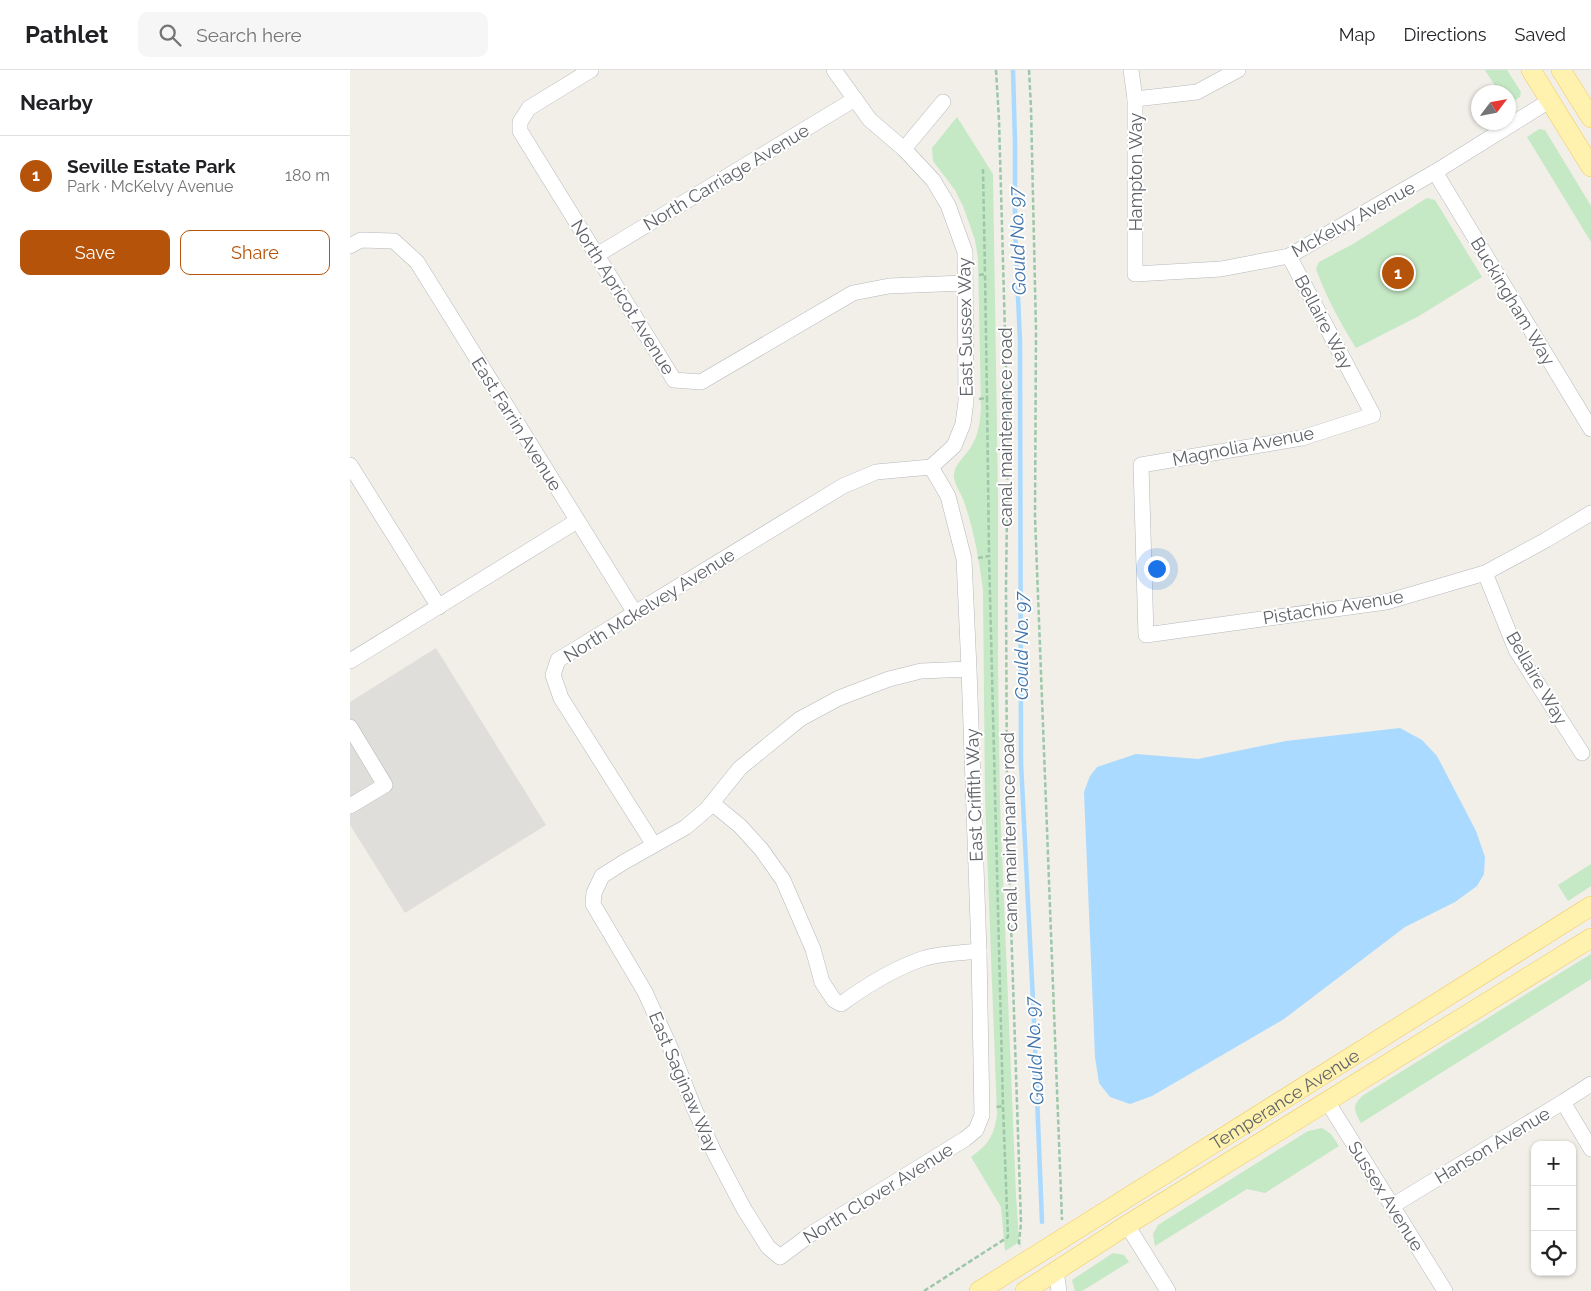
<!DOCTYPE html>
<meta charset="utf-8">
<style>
body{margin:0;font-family:Raleway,sans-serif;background:#f6f6f6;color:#202124}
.controls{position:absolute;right:15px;bottom:15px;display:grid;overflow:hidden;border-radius:10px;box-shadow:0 1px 4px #0004}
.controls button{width:45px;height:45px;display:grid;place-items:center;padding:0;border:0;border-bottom:1px solid #e0e0e0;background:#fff;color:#202124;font:25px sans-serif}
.compass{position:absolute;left:1121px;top:15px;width:45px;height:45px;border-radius:50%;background:#fff;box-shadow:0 1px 4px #0004;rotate:58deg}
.you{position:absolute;left:806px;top:498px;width:18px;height:18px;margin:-12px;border:4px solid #fff;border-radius:50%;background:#1a73e8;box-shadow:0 0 0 8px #1a73e833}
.badge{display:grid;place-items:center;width:32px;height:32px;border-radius:50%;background:#b45309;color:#fff;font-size:16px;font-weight:700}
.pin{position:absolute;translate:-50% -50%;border:2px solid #fff;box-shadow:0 1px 5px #0006}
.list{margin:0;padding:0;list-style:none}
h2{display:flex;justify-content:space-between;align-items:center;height:65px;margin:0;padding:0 20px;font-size:21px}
h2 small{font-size:16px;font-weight:400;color:#757577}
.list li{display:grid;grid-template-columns:32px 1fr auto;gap:15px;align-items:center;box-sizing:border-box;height:80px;padding:0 20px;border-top:1px solid #e0e0e0}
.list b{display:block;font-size:19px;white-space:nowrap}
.list p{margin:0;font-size:16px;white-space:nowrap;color:#757577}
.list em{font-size:16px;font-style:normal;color:#757577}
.actions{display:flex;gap:10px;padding:15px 20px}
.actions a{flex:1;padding:11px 0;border:1px solid #b45309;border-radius:10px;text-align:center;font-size:18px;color:#b45309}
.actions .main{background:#b45309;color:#fff}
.icon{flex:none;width:28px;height:28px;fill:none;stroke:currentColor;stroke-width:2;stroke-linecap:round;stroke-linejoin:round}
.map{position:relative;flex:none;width:1241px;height:1221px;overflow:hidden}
header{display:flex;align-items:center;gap:30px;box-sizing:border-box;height:70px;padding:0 25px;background:#fff;border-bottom:1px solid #e0e0e0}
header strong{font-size:24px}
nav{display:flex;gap:28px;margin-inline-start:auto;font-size:18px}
.search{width:350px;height:45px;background:#f6f6f6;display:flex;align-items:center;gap:12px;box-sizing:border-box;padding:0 18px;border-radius:10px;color:#757577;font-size:19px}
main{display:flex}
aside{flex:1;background:#fff}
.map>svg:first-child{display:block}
</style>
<header>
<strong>Pathlet</strong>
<div class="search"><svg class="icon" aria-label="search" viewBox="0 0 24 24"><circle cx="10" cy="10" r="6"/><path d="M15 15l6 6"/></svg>Search here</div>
<nav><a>Map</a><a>Directions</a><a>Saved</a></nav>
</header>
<main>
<aside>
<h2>Nearby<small></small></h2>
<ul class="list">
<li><span class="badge">1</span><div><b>Seville Estate Park</b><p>Park · McKelvy Avenue</p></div><em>180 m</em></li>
</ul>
<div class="actions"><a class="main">Save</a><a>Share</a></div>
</aside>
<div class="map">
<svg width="1241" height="1221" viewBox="0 0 1241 1221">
<rect width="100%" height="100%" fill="#f1efe8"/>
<polygon fill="#e0deda" points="86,578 196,755 55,843 0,755 0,632"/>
<g fill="#c5e8c5">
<polygon points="1135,0 1157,0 1171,22 1170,27 1159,34 1158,22 1149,22"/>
<path d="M607,47L643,104L648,426V602L650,733L666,1125L669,1172L655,1181L651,1137L621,1087C638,1075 644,1066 647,1045L635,727L633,520C629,489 624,459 613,429C610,422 603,412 604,404C605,393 617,385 622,375C629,364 630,351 631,338L628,188L625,170L613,136L605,120L583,91L582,78Z"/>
<polygon points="1189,59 1195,60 1241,136 1241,172 1177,67"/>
<path d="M1077,128L1085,130L1132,207L1069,246L1006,278C990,252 976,227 966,199L969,192L1003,174Z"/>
<polygon points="1241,794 1241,816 1218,831 1208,815"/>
<path d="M1241,884V909L1011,1053C1004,1040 1002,1037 1012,1026Z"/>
<polygon points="972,1058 981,1064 989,1076 915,1123 897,1119 805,1176 803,1164 808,1155 958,1061"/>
<polygon points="763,1183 774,1185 779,1192 732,1221 725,1221 722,1210"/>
</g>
<polygon fill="#aadaff" points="1050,658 1072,670 1087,686 1126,761 1135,787 1134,804 1127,816 1105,832 1055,857 934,949 802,1026 780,1034 760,1027 749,1013 745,987 734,722 740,706 747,697 786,684 848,689 936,671"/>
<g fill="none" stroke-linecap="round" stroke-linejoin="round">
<polyline stroke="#aadaff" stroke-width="4.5" points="663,0 665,72 665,159 670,271 671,693 684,951 692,1152"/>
<defs>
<g id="minor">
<polyline points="241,0 179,38 170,52 170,61 324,310 351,312 503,223 539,216 615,213"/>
<polyline points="484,0 520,50 554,79 583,110 598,135 615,182 616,331 613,354 604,376 581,397"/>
<polyline points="781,0 785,29 785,204 871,199 939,186 1085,102 1199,31"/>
<polyline points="785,29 847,22 888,0"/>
<polyline points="554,79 593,32"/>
<polyline points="1085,102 1241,359"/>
<polyline points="0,176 11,170 44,171 67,192 285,543"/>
<polyline points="247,185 505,29"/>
<polyline points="939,186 1023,345 952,368 791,395 796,565 1036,532 1135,503 1196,470 1241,443"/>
<polyline points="0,395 89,537"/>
<polyline points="581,397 598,426 614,489 619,599 629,881 632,1045 626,1060 615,1069 461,1164 430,1187 418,1177 394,1139 365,1084 344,1038 320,977 295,922 243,834 244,823 252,806 274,792 336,757 357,739 390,698 450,649 489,628 539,609 571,601 619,599"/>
<polyline points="1135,503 1166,580 1232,683"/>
<polyline points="0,591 227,451"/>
<polyline points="0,657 35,715 0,736"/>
<path d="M362,733L390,756L411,779L433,810L463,879L472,912L484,930L491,934C517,915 544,898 575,888C592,883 612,883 629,881"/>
<polyline points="304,775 211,628 203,605 208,590 493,416 526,402 581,397"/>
<polyline points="977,1031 1095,1221"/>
<polyline points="1213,1032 1241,1079"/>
<polyline points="1042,1136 1213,1032 1241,1014"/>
<polyline points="777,1155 818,1221"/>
<polyline points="706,1201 709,1221"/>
</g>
<g id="major">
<polyline points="1181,0 1241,97"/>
<polyline points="1211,0 1241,48"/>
<path id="s1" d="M629,1221L1241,836"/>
<polyline points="675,1221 777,1155 1241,868"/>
</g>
</defs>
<use href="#minor" stroke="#b5b8bc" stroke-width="16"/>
<use href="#major" stroke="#f2c960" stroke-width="20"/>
<g stroke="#9cc7a9" stroke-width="2.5" stroke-dasharray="5 2.5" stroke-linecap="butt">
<polyline points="646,0 649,50 658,369 656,517 657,733 671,1153 669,1172 670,1177"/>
<polyline points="679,0 681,38 686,260 685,447 712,1150"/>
<polyline points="633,99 635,204"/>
<polyline points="629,205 635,204 637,328"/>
<polyline points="629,329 637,328 639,486"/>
<polyline points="628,488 639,486 653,1036"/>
<polyline points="574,1221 658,1167 653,1036 646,1037"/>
</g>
<use href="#minor" stroke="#fff" stroke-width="15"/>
<use href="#major" stroke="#fff2af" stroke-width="19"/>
</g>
<g text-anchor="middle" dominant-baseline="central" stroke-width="4" stroke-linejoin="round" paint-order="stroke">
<g font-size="18" fill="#5f6368" stroke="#fff">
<text transform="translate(785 102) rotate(-90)">Hampton Way</text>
<text transform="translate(376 107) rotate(-31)">North Carriage Avenue</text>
<text transform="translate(1003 149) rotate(-29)">McKelvy Avenue</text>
<text transform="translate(273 227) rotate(58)">North Apricot Avenue</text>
<text transform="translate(1163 231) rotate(59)">Buckingham Way</text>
<text transform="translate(974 252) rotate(62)">Bellaire Way</text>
<text transform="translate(615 257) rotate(-91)">East Sussex Way</text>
<text transform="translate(167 354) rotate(58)">East Farrin Avenue</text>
<text transform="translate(655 357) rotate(-90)">canal maintenance road</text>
<text transform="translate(893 376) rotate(-11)">Magnolia Avenue</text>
<text transform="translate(299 535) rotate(-32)">North Mckelvey Avenue</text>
<text transform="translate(983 537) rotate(-9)">Pistachio Avenue</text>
<text transform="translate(1187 608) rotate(60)">Bellaire Way</text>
<text transform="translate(624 725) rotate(-92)">East Criffith Way</text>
<text transform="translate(659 762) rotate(-91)">canal maintenance road</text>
<text transform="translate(334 1012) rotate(67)">East Saginaw Way</text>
<text stroke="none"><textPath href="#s1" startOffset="361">Temperance Avenue</textPath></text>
<text transform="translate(1142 1075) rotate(-31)">Hanson Avenue</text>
<text transform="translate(528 1123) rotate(-32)">North Clover Avenue</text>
<text transform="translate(1036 1126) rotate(58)">Sussex Avenue</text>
</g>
<g font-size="19" font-style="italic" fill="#4174aa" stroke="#fff">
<text transform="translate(667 171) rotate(-92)">Gould No. 97</text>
<text transform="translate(671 576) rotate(-90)">Gould No. 97</text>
<text transform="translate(684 981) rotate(-93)">Gould No. 97</text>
</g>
</g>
</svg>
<div class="controls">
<button>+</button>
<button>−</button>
<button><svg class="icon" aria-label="locate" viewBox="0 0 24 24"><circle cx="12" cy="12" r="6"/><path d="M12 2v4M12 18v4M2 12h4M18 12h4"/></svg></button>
</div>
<svg class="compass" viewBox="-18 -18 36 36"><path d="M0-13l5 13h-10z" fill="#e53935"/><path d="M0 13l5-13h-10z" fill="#757577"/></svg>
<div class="you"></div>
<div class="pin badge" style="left:1048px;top:203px">1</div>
</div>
</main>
